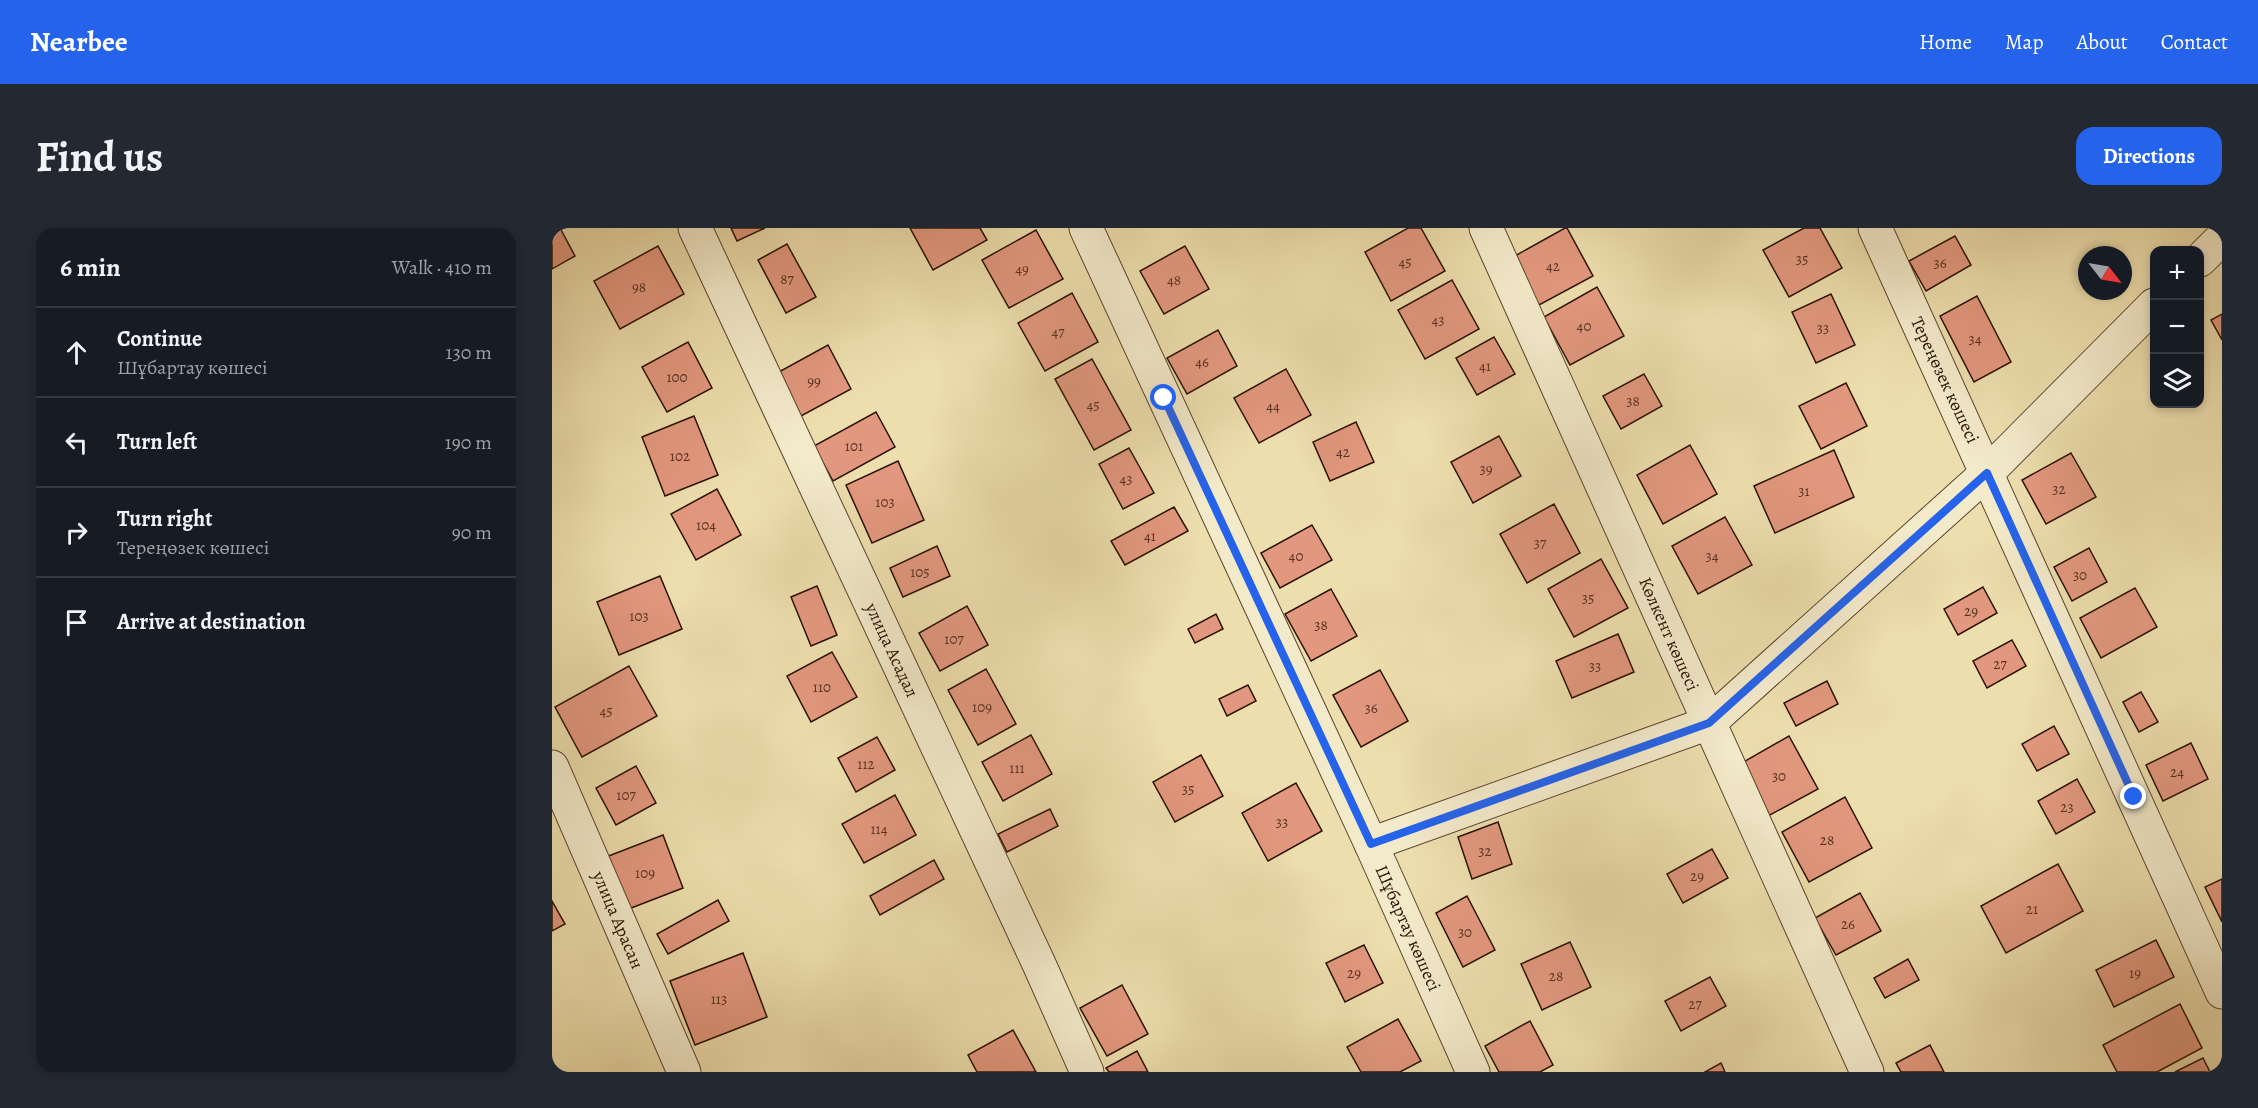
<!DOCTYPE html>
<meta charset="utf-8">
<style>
body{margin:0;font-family:Alegreya,serif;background:#242831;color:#f1f3f6}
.controls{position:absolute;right:18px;top:18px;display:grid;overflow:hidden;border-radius:12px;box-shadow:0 3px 9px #0003}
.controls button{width:54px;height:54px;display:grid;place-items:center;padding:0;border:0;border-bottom:2px solid #363941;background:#171b24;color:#f1f3f6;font:30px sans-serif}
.compass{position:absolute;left:1526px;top:18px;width:54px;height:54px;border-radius:50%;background:#171b24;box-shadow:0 3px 9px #0003;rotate:121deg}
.stop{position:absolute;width:18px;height:18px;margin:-14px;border:4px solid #2563eb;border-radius:50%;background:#fff}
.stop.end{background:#2563eb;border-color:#fff;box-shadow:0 2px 6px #0008}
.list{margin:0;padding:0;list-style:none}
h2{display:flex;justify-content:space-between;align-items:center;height:78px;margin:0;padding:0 24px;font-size:26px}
h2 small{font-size:20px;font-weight:400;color:#9ea1a6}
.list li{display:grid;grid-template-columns:39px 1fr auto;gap:18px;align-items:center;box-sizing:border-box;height:90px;padding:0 24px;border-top:2px solid #363941}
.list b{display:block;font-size:22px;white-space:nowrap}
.list p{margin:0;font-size:20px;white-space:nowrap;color:#9ea1a6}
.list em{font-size:20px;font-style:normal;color:#9ea1a6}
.icon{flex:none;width:33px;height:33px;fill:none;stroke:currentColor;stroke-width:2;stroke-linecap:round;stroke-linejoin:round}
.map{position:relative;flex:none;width:1670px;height:844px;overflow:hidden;border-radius:18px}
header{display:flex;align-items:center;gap:36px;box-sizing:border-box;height:84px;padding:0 30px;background:#2563eb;color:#fff}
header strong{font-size:28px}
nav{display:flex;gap:33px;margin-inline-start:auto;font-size:21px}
.intro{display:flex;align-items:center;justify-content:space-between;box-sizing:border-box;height:144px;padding:0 36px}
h1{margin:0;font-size:42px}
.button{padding:15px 27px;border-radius:18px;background:#2563eb;color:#fff;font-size:21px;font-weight:700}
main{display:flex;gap:36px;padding:0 36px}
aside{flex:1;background:#171b24;border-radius:18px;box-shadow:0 3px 9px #0003}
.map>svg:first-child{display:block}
</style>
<header>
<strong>Nearbee</strong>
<nav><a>Home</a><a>Map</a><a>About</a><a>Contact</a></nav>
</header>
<div class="intro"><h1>Find us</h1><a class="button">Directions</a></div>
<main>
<aside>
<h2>6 min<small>Walk · 410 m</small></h2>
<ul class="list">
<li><svg class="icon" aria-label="ahead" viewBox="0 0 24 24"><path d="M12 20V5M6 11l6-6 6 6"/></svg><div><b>Continue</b><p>Шұбартау көшесі</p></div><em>130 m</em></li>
<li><svg class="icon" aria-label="left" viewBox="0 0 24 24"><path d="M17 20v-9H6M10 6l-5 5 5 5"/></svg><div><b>Turn left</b></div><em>190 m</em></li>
<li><svg class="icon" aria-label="right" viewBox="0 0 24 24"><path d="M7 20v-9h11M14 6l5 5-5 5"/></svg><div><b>Turn right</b><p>Тереңөзек көшесі</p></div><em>90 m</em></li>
<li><svg class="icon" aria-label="arrive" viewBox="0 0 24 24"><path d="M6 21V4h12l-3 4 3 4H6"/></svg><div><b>Arrive at destination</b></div></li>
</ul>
</aside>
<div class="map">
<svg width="1670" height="844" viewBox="0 0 1670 844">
<rect width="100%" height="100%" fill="#eddead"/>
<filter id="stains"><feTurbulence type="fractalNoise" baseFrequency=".00333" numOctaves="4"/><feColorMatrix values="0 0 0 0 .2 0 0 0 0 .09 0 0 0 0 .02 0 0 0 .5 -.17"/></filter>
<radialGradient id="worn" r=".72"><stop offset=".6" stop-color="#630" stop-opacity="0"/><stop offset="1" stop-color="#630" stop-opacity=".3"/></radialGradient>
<g fill="#e2987e" stroke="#2a1103" stroke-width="1.5">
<polygon points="0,0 8,0 23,28 0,41"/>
<polygon points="179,0 213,0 185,13"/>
<polygon points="358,0 428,0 435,12 381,42"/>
<polygon points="856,0 869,0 893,43 839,73 813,24"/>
<polygon points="1013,0 1015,0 1041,48 987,77 961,29"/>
<polygon points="1252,0 1268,0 1290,40 1237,69 1211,22"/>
<polygon points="484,2 511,51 457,80 430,32"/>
<polygon points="1403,8 1419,37 1374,63 1357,33"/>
<polygon points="235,16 264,69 234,85 206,32"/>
<polygon points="106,18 132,66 68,101 42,53"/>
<polygon points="633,18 657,61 612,86 588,43"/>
<polygon points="900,52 927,101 873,131 846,82"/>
<polygon points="1045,59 1072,108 1018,137 992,89"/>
<polygon points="520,65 546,114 493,143 466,95"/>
<polygon points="1279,66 1303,117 1264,135 1240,84"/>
<polygon points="1425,68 1459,134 1422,154 1388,88"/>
<polygon points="1670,86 1670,112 1659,92"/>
<polygon points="666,102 685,138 635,166 615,130"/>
<polygon points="942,109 963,146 925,167 904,130"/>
<polygon points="136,114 160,160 115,184 90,139"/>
<polygon points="276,117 299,161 249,188 225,145"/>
<polygon points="540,131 579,202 542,222 503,151"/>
<polygon points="734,141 759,187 707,215 682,170"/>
<polygon points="1092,146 1110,178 1069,201 1051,168"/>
<polygon points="1294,155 1315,198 1269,221 1247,178"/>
<polygon points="324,184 343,219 281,253 262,218"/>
<polygon points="142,188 166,247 113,268 90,209"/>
<polygon points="804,194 822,234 778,253 761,214"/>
<polygon points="947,208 969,248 921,275 899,234"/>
<polygon points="1138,217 1165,266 1111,296 1085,247"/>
<polygon points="577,220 602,265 571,281 547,236"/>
<polygon points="1282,222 1302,269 1223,305 1202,258"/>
<polygon points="1519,225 1544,269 1494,296 1470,252"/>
<polygon points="346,233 372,292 320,315 294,257"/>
<polygon points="165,261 189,307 144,332 119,286"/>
<polygon points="1002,276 1028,325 975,355 948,306"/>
<polygon points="622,279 636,303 573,337 559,313"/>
<polygon points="1173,289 1200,337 1146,366 1120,318"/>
<polygon points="760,297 780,332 728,360 709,325"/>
<polygon points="385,318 398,348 351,369 338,340"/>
<polygon points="1537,320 1555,354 1520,373 1502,339"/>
<polygon points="1049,331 1076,380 1022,409 996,361"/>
<polygon points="108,348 130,401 67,427 45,374"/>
<polygon points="265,358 285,407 259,418 239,369"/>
<polygon points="1431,359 1445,385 1406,407 1392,381"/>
<polygon points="1583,360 1605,399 1549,430 1528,390"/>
<polygon points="779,361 805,408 759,433 733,386"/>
<polygon points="415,378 436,417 388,443 367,405"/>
<polygon points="664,386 671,401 643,415 636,401"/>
<polygon points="1066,406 1082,444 1020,470 1004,433"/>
<polygon points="1460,412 1474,438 1435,460 1421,433"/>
<polygon points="280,424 305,469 259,494 235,448"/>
<polygon points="77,438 105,488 30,529 3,479"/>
<polygon points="434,441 464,496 426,517 396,462"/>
<polygon points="828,442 856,493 809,519 781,467"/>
<polygon points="1275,453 1286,476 1244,498 1232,475"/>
<polygon points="696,457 704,473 675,488 667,471"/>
<polygon points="1589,464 1606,494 1587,504 1571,474"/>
<polygon points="1502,498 1517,526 1485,543 1470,516"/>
<polygon points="479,507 500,546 451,573 430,534"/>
<polygon points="1237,508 1266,561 1216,588 1188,536"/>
<polygon points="325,509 343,542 304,564 286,530"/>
<polygon points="1639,515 1656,551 1611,573 1594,537"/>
<polygon points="649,527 671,568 623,594 601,554"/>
<polygon points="84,538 104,575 64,597 44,560"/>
<polygon points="1525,551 1543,584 1504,606 1486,573"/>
<polygon points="744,555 770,603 716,633 690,585"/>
<polygon points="343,567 364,607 312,635 290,596"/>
<polygon points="1293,569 1320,620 1257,654 1230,604"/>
<polygon points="498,581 506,598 455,624 446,606"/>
<polygon points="946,594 960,636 920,651 906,609"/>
<polygon points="111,607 131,660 74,682 54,629"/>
<polygon points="1160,621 1176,650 1131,675 1115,646"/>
<polygon points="382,632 392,651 328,687 318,668"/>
<polygon points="1506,636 1531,683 1454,725 1429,678"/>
<polygon points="1670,651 1670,694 1653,659"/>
<polygon points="1308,665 1329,703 1284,727 1263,690"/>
<polygon points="915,668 943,722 911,739 884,685"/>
<polygon points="166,672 177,693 116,726 105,706"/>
<polygon points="0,673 13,696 0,703"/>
<polygon points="1604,712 1622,749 1562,779 1544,742"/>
<polygon points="1018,714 1039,759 990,782 969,736"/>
<polygon points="812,717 831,755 793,774 774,735"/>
<polygon points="191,725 215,789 143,817 118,753"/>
<polygon points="1356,731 1367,752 1333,770 1322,750"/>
<polygon points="1158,749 1174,778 1129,803 1113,773"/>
<polygon points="570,757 596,806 555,828 528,780"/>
<polygon points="1628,776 1650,820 1605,844 1565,844 1551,817"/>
<polygon points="846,791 869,833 848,844 809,844 795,819"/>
<polygon points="978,793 1001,837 988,844 947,844 933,818"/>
<polygon points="461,802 484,844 425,844 416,827"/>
<polygon points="1378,817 1392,844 1349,844 1344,835"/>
<polygon points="585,823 596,844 557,844 554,840"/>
<polygon points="1651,830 1658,844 1623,844"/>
<polygon points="1169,835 1173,844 1153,844"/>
</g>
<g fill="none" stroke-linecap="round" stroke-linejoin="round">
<defs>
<g id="minor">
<polyline points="143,0 487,736 535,844"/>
<polyline points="534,0 819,616 921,844"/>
<polyline points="934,0 1315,844"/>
<polyline points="1323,0 1670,764"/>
<polyline points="1648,32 1670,10"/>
<polyline points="0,539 132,844"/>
<polyline points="819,616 1157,495 1435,245 1602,77"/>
</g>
</defs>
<use href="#minor" stroke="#5b442e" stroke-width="35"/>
<use href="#minor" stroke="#f3eaca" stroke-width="33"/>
</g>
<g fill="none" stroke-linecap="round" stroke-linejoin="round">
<polyline stroke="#2563eb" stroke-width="8" points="612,170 819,616 1157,495 1435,245 1582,569"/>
</g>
<g text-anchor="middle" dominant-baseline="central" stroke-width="6" stroke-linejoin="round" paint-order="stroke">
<g font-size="15" fill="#583322">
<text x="1250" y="31">35</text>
<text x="853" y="34">45</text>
<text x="1388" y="35">36</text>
<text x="1001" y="38">42</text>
<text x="470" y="41">49</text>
<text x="235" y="51">87</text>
<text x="622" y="52">48</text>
<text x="87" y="59">98</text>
<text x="886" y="92">43</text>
<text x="1032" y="98">40</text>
<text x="1271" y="100">33</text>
<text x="506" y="104">47</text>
<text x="1423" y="111">34</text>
<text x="650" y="134">46</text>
<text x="933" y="138">41</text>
<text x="125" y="149">100</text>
<text x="262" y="153">99</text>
<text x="1081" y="173">38</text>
<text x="541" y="177">45</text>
<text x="721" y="178">44</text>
<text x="302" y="218">101</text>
<text x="791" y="224">42</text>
<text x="128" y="228">102</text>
<text x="934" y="241">39</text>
<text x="574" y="251">43</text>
<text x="1507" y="261">32</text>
<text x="1252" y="263">31</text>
<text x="333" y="274">103</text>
<text x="154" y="297">104</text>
<text x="598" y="308">41</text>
<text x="988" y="315">37</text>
<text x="744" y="328">40</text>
<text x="1160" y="328">34</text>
<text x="368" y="344">105</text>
<text x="1528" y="347">30</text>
<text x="1036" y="370">35</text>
<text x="1419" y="383">29</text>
<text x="87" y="388">103</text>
<text x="769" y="397">38</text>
<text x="402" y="411">107</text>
<text x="1448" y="436">27</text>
<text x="1043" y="438">33</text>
<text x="270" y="459">110</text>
<text x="430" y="479">109</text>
<text x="819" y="480">36</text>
<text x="54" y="483">45</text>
<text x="314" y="536">112</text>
<text x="465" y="540">111</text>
<text x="1625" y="544">24</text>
<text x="1227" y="548">30</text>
<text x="636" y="561">35</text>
<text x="74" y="567">107</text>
<text x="1515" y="579">23</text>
<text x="730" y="594">33</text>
<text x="327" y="601">114</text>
<text x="1275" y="612">28</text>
<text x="933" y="623">32</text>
<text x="93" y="645">109</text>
<text x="1145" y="648">29</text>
<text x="1480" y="681">21</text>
<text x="1296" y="696">26</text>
<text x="913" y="704">30</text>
<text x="802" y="745">29</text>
<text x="1583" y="745">19</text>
<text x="1004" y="748">28</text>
<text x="167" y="771">113</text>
<text x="1143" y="776">27</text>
</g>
<g font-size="18" fill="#2a1103" stroke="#f3eaca">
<text transform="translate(1393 152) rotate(65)">Тереңөзек көшесі</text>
<text transform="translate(1117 406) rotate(66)">Көлкент көшесі</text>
<text transform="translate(340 422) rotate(65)">улица Асадал</text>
<text transform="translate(66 692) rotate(67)">улица Арасан</text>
<text transform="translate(856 700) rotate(66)">Шұбартау көшесі</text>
</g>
</g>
<rect width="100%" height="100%" filter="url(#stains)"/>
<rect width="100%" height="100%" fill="url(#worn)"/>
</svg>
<div class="controls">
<button>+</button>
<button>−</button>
<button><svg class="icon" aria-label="layers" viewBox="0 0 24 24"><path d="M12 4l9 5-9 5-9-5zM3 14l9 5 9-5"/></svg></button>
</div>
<svg class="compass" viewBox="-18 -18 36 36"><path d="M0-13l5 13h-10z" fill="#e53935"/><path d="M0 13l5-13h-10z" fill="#9ea1a6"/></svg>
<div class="stop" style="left:612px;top:170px"></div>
<div class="stop end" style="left:1582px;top:569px"></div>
</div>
</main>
